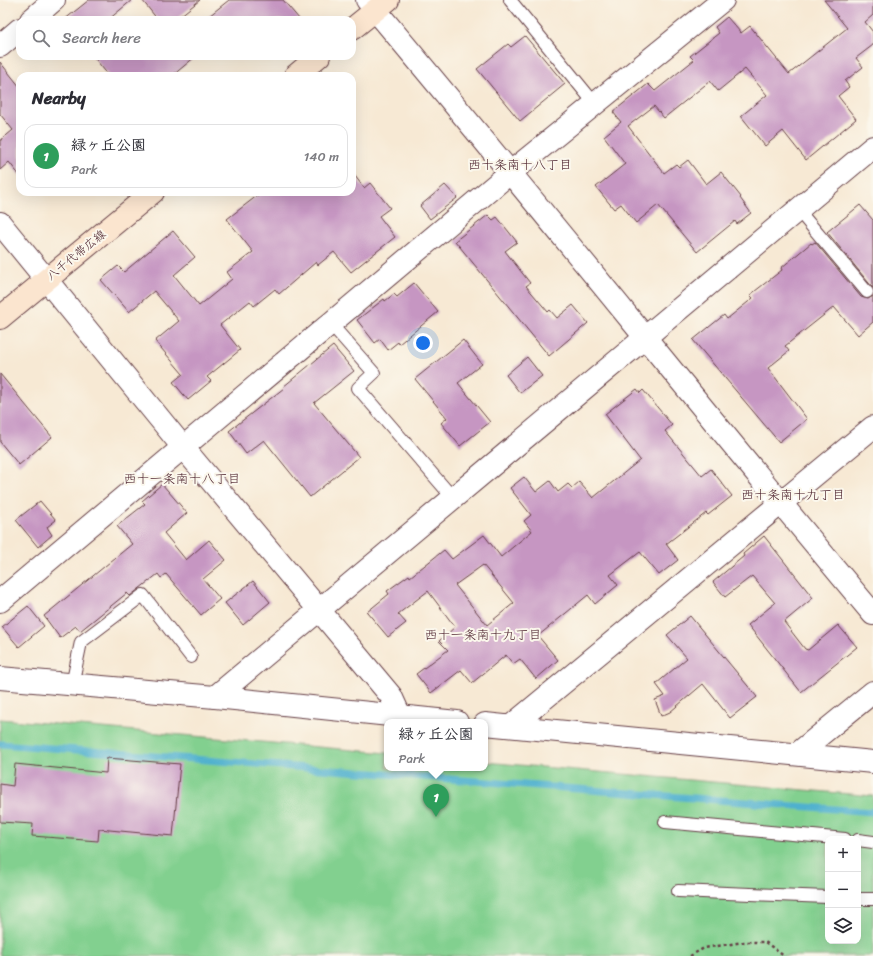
<!DOCTYPE html>
<meta charset="utf-8">
<style>
body{margin:0;font-family:Sriracha,"Klee One",sans-serif;background:#f2f2f3;color:#2b2b33}
.controls{position:absolute;right:12px;bottom:12px;display:grid;overflow:hidden;border-radius:8px;box-shadow:0 4px 16px #0002}
.controls button{width:36px;height:36px;display:grid;place-items:center;padding:0;border:0;border-bottom:1px solid #e1e1e2;background:#fff;color:#2b2b33;font:20px sans-serif}
.you{position:absolute;left:423px;top:343px;width:14px;height:14px;margin:-10px;border:3px solid #fff;border-radius:50%;background:#1a73e8;box-shadow:0 0 0 6px #1a73e833}
.badge{display:grid;place-items:center;width:26px;height:26px;border-radius:50%;background:#b45309;color:#fff;font-size:13px;font-weight:700}
.pin{position:absolute;translate:-50% -33px;filter:drop-shadow(0 1px 2px #0008)}
.pin::after{content:'';position:absolute;top:21px;width:14px;height:12px;background:inherit;clip-path:polygon(0 0,100% 0,50% 100%)}
.popup{position:absolute;left:384px;top:719px;width:104px;height:52px;box-sizing:border-box;display:grid;place-content:center;border-radius:8px;background:#fff;filter:drop-shadow(0 1px 3px #0005);font-size:13px;white-space:nowrap;color:#7c7c81}
.popup b{font-size:15px;color:#2b2b33}
.popup::after{content:'';position:absolute;left:50%;top:100%;margin-left:-8px;border:8px solid transparent;border-top-color:#fff}
.list{margin:0;padding:0;list-style:none}
h2{display:flex;justify-content:space-between;align-items:center;height:52px;margin:0;padding:0 16px;font-size:17px}
h2 small{font-size:13px;font-weight:400;color:#7c7c81}
.list li{display:grid;grid-template-columns:26px 1fr auto;gap:12px;align-items:center;box-sizing:border-box;height:64px;margin:0 8px 8px;padding:0 8px;border:1px solid #e1e1e2;border-radius:12px}
.list b{display:block;font-size:15px;white-space:nowrap}
.list p{margin:0;font-size:13px;white-space:nowrap;color:#7c7c81}
.list em{font-size:13px;font-style:normal;color:#7c7c81}
.icon{flex:none;width:22px;height:22px;fill:none;stroke:currentColor;stroke-width:2;stroke-linecap:round;stroke-linejoin:round}
.map{position:relative;flex:none;width:873px;height:956px;overflow:hidden}
.search{position:absolute;background:#fff;box-shadow:0 4px 16px #0002;left:16px;top:16px;width:340px;height:44px;display:flex;align-items:center;gap:10px;box-sizing:border-box;padding:0 14px;border-radius:12px;color:#7c7c81;font-size:15px}
.panel{position:absolute;background:#fff;box-shadow:0 4px 16px #0002;left:16px;top:72px;width:340px;height:124px;border-radius:12px}
.map>svg:first-child{display:block}
</style>
<div class="map">
<svg width="873" height="956" viewBox="0 0 873 956">
<rect width="100%" height="100%" fill="#fbf7ec"/>
<filter id="ink" filterUnits="userSpaceOnUse"><feTurbulence type="fractalNoise" baseFrequency=".025" numOctaves="2"/><feDisplacementMap in="SourceGraphic" scale="8" xChannelSelector="R" yChannelSelector="G"/><feConvolveMatrix kernelMatrix="1 2 1 2 8 2 1 2 1" color-interpolation-filters="sRGB"/></filter>
<filter id="wash" filterUnits="userSpaceOnUse"><feTurbulence type="fractalNoise" baseFrequency=".012" numOctaves="4" result="noise"/><feDisplacementMap in="SourceGraphic" scale="16" xChannelSelector="R" yChannelSelector="G"/><feGaussianBlur stdDeviation="0.9" result="paint"/><feColorMatrix in="noise" values="0 0 0 0 0 0 0 0 0 0 0 0 0 0 0 0 0 1.4 0 .05"/><feComposite in="paint" operator="in"/></filter>
<g filter="url(#wash)">
<rect width="100%" height="100%" fill="#f7e9d4"/>
<path fill="#82d08f" stroke="#66785d" fill-rule="evenodd" d="M0,719L387,753V768H485V762L873,796V956H0ZM828,839H858V941H828Z"/>
<g fill="none" stroke-linecap="round" stroke-linejoin="round">
<polyline stroke="#50b1ce" stroke-width="7" points="0,744 873,812"/>
</g>
<g id="blocks">
<g fill="#c696c2" fill-rule="evenodd">
<polygon points="89,0 132,0 108,20 64,20"/>
<polygon points="142,0 200,0 175,20 158,20"/>
<polygon points="229,0 283,0 300,20 204,20"/>
<polygon points="824,0 873,0 873,15 865,22 873,32 873,45 856,58 863,67 845,81 849,87 838,96 856,119 806,160 783,131 765,146 741,116 767,95 745,69 718,91 710,81 664,118 654,106 628,126 664,173 676,164 679,167 688,160 706,184 721,172 741,197 740,198 751,213 737,224 735,221 697,252 658,205 636,223 621,204 614,209 596,187 625,164 604,136 621,122 613,112 648,84 655,91 694,60 690,56 719,33 715,27 727,17 741,33 750,26 789,74 847,28"/>
<polygon points="525,36 565,84 520,121 477,69 508,44 511,47"/>
<polygon points="93,56 196,56 172,76 109,76"/>
<polygon points="0,62 20,87 20,176 9,162 0,170 0,141 13,130 0,114"/>
<polygon points="352,172 364,188 370,183 390,208 379,216 395,237 351,272 334,252 318,265 316,262 279,294 275,289 254,306 250,301 220,325 240,350 207,377 211,381 188,400 173,382 183,374 155,341 179,321 154,291 129,312 101,280 118,266 124,272 173,231 195,257 174,275 199,306 232,279 227,272 253,252 227,219 262,192 352,192"/>
<polygon points="445,185 457,198 430,219 420,206"/>
<polygon points="860,205 873,220 873,288 827,232"/>
<polygon points="488,215 493,220 497,217 517,242 505,251 530,283 526,286 548,312 550,310 557,318 573,305 588,323 549,356 455,241"/>
<polygon points="815,242 861,297 868,299 873,296 873,322 858,335 834,307 785,346 789,351 768,368 807,419 779,442 693,340 724,315 727,319 753,298 750,295 782,270 781,268 811,243 812,244"/>
<polygon points="414,283 438,312 399,344 398,342 388,350 380,339 375,343 357,320 384,299 385,301 394,294 397,297"/>
<polygon points="463,340 482,364 458,383 490,422 460,446 441,423 447,418 415,379"/>
<polygon points="333,346 354,371 314,403 359,457 310,497 264,440 246,454 229,431 284,388 283,387"/>
<polygon points="527,357 542,376 520,393 506,375"/>
<polygon points="0,374 52,437 19,465 0,442"/>
<path d="M637,389L640,393L643,390L672,425L665,431L702,476L711,469L732,496L708,515L706,513L666,544L678,560L659,575L640,552L610,575L618,585L595,604L588,595L538,636L558,660L536,679L520,659L513,664L506,655L472,683L461,670L431,693L416,674L448,650L439,641L455,627L428,591L398,614L406,623L388,637L367,612L389,594L387,591L409,575L410,577L444,550L452,559L484,535L501,557L532,531L524,521L531,515L510,488L524,477L536,492L550,481L558,492L568,484L572,488L579,482L593,498L640,460L605,414ZM483,565L514,603L487,625L455,585Z"/>
<polygon points="162,484 187,513 164,533 186,560 209,540 226,560 203,579 220,599 201,615 166,574 161,578 158,574 130,596 127,593 80,631 76,626 60,638 44,616 132,544 117,526 145,504 142,501"/>
<polygon points="40,501 56,520 47,527 52,535 38,547 16,520"/>
<polygon points="764,536 813,598 784,622 805,649 808,650 838,625 857,647 801,692 748,625 775,603 752,576 725,597 713,582 744,556 743,554"/>
<polygon points="253,581 270,602 243,625 225,603"/>
<polygon points="28,606 44,626 19,647 2,627"/>
<polygon points="690,616 757,697 730,718 703,684 670,712 661,716 655,700 665,696 656,684 687,658 667,635"/>
<polygon points="107,758 180,764 173,836 99,829 98,841 32,836 33,824 0,822 0,784 13,786 15,764 106,773"/>
</g>
</g>
</g>
<g filter="url(#ink)">
<use href="#blocks" fill-opacity="0" stroke="#643d44" stroke-width="1"/>
<g fill="none" stroke-linecap="round" stroke-linejoin="round">
<defs>
<g id="service">
<polyline points="510,0 595,104"/>
<polyline points="798,210 867,292"/>
<polyline points="330,323 374,373 358,388 453,498"/>
<polyline points="72,685 81,642 143,595 191,657"/>
<polyline points="665,822 845,839"/>
<polyline points="858,840 873,842"/>
<polyline points="678,891 828,897"/>
<polyline points="858,899 873,899"/>
</g>
<g id="minor">
<path d="M367,0C538,203 703,411 873,614"/>
<polyline points="31,20 54,0"/>
<polyline points="0,46 20,29"/>
<polyline points="0,223 182,446 391,696 401,718"/>
<polyline points="0,601 511,172 723,0"/>
<polyline points="0,678 215,697 457,722"/>
<polyline points="215,697 873,147"/>
<polyline points="485,724 873,762"/>
<polyline points="511,726 873,427"/>
<polyline points="797,754 873,692"/>
</g>
<g id="secondary">
<polyline points="352,29 388,0"/>
<polyline points="295,76 319,56"/>
<polyline points="0,318 153,192"/>
</g>
</defs>
<use href="#service" stroke="#643d44" stroke-width="14"/>
<use href="#minor" stroke="#643d44" stroke-width="24"/>
<use href="#secondary" stroke="#643d44" stroke-width="24"/>
<polyline stroke="#643d44" stroke-width="2.5" stroke-dasharray="3 3" stroke-linecap="butt" points="690,956 704,948 744,942 765,942 784,956"/>
<use href="#service" stroke="#fff" stroke-width="12"/>
<use href="#minor" stroke="#fff" stroke-width="22"/>
<use href="#secondary" stroke="#fbe5cf" stroke-width="22"/>
</g>
</g>
<g text-anchor="middle" dominant-baseline="central" stroke-width="4" stroke-linejoin="round" paint-order="stroke">
<g font-size="12" fill="#4a1f2b" stroke="#fbf7ec">
<text transform="translate(76 255) rotate(-39)">八千代帯広線</text>
</g>
<g font-size="13" fill="#4a1f2b" stroke="#fbf7ec">
<text x="520" y="164">西十条南十八丁目</text>
<text x="182" y="478">西十一条南十八丁目</text>
<text x="793" y="494">西十条南十九丁目</text>
<text x="483" y="634">西十一条南十九丁目</text>
</g>
</g>
</svg>
<div class="controls">
<button>+</button>
<button>−</button>
<button><svg class="icon" aria-label="layers" viewBox="0 0 24 24"><path d="M12 4l9 5-9 5-9-5zM3 14l9 5 9-5"/></svg></button>
</div>
<div class="you"></div>
<div class="pin badge" style="left:436px;top:817px;background:#2e9e5b">1</div>
<div class="popup"><b>緑ヶ丘公園</b>Park</div>
<div class="search"><svg class="icon" aria-label="search" viewBox="0 0 24 24"><circle cx="10" cy="10" r="6"/><path d="M15 15l6 6"/></svg>Search here</div>
<section class="panel">
<h2>Nearby<small></small></h2>
<ul class="list">
<li><span class="badge" style="background:#2e9e5b">1</span><div><b>緑ヶ丘公園</b><p>Park</p></div><em>140 m</em></li>
</ul>
</section>
</div>
